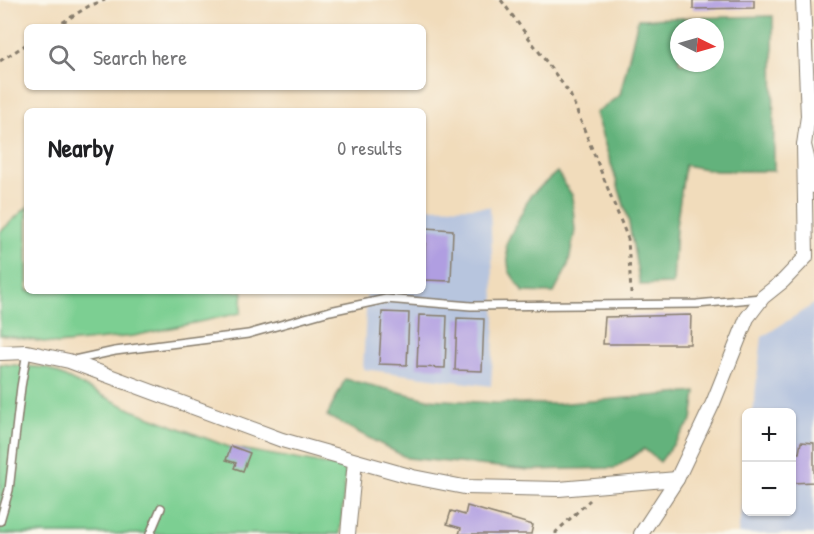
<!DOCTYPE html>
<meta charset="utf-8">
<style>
body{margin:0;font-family:"Patrick Hand",sans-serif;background:#f2f2f2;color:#202124}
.controls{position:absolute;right:18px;bottom:18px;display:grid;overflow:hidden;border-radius:9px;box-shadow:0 2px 4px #0004}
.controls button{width:54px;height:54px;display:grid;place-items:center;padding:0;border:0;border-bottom:2px solid #e0e0e0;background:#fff;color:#202124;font:30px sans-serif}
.compass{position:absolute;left:670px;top:18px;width:54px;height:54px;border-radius:50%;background:#fff;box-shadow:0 2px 4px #0004;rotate:95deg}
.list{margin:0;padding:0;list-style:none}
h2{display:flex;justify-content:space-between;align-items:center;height:78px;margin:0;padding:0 24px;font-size:26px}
h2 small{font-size:20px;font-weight:400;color:#757577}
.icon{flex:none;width:33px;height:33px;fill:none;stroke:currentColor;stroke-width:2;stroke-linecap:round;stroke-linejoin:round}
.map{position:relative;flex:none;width:814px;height:534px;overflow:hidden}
.search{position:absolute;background:#fff;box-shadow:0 2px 4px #0004;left:24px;top:24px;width:402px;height:66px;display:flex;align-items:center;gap:15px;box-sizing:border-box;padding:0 21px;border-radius:9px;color:#757577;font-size:22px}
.panel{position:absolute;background:#fff;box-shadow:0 2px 4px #0004;left:24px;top:108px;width:402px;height:186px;border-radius:9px}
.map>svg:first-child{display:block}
</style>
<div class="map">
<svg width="814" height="534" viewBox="0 0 814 534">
<rect width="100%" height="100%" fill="#fbf7ec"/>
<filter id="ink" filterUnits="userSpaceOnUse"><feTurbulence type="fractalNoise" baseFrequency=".0167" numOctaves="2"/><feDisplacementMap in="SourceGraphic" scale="12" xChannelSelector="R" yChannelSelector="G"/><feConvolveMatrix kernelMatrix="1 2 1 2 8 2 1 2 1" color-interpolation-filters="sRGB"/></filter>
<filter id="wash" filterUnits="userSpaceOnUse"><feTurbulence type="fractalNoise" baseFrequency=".008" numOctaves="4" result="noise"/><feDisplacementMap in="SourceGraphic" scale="24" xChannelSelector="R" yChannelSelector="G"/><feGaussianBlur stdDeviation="1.35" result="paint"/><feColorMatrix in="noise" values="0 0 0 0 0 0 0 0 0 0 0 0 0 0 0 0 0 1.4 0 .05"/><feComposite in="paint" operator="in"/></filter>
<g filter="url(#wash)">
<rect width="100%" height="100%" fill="#f1dcbb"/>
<g fill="#b7c5de">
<polygon points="490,207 495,322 491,386 363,369 367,291 423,291 423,208"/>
<polygon points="814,304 814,534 738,534 746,470 746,512 792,512 792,412 753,412 762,337"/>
</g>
<g fill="#7bcf92" stroke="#4c7657" stroke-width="1.5">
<polygon points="27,207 27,291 243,291 241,313 134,336 57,344 0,335 0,232"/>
<polygon points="0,364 47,368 132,410 229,447 346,468 340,534 0,534"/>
</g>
<g fill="#64b27c" stroke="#40674c" stroke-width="1.5" fill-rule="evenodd">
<path d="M773,16L774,171H716L685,165L676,227L673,284L640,285L628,218L595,113L620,95L638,19ZM679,27H715V63H679Z"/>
<polygon points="557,172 572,195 575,231 568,266 554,293 523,292 509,271 506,244 530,196"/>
<polygon points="345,379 428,399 494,403 557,404 696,392 692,420 660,462 644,449 615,468 529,470 407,458 327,416"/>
</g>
<g id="blocks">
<g fill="#b09ee1">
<polygon points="693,0 754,0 754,8 693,9"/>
<polygon points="426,228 453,230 451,281 424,280"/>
<polygon points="382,312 409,313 407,365 379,364"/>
<polygon points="419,315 447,316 445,368 417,367"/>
<polygon points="691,315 690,344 603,344 605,317"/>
<polygon points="457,318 484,319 482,371 455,370"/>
<polygon points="801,442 814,443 814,482 792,483 792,453 799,453"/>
<polygon points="231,446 250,453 243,471 234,468 236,463 226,460"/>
<polygon points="467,506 533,525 531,534 459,534 461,528 447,524 451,511 465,515"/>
</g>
</g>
</g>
<g filter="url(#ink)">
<use href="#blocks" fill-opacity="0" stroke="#867c6c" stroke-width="1.5"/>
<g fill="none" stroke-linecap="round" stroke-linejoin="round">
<defs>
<g id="lane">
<polyline points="74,360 115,351 248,334 330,311 386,299 471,306 697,304 761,298"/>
<polyline points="0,521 9,490 21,387 27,352"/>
<polyline points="150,534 161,508"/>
</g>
<g id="street">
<polyline points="803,0 808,116 804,145 814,186"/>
<polyline points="0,353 27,352 69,361 282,440 413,477 464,487 559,489 677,479"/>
<polyline points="348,534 355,461"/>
<polyline points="641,534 677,479 713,403 747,318 763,297 783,281 806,257 804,145"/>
</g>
</defs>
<use href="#lane" stroke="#867c6c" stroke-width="10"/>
<use href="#street" stroke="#867c6c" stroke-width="16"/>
<g stroke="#867c6c" stroke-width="3" stroke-dasharray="4.5 4.5" stroke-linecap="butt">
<polyline points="501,0 570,94 628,239 631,293"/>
<polyline points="55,27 89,6 105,0"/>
<polyline points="0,61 27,44"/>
<polyline points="556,534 556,532 590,500"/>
</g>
<use href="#lane" stroke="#fff" stroke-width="7"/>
<use href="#street" stroke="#fff" stroke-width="14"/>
</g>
</g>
</svg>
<div class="controls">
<button>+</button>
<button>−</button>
</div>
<svg class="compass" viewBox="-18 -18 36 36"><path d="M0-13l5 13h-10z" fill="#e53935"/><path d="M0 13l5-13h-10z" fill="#757577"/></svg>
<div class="search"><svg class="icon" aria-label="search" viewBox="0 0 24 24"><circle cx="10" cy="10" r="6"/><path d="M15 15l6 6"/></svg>Search here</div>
<section class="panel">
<h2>Nearby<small>0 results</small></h2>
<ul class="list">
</ul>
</section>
</div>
